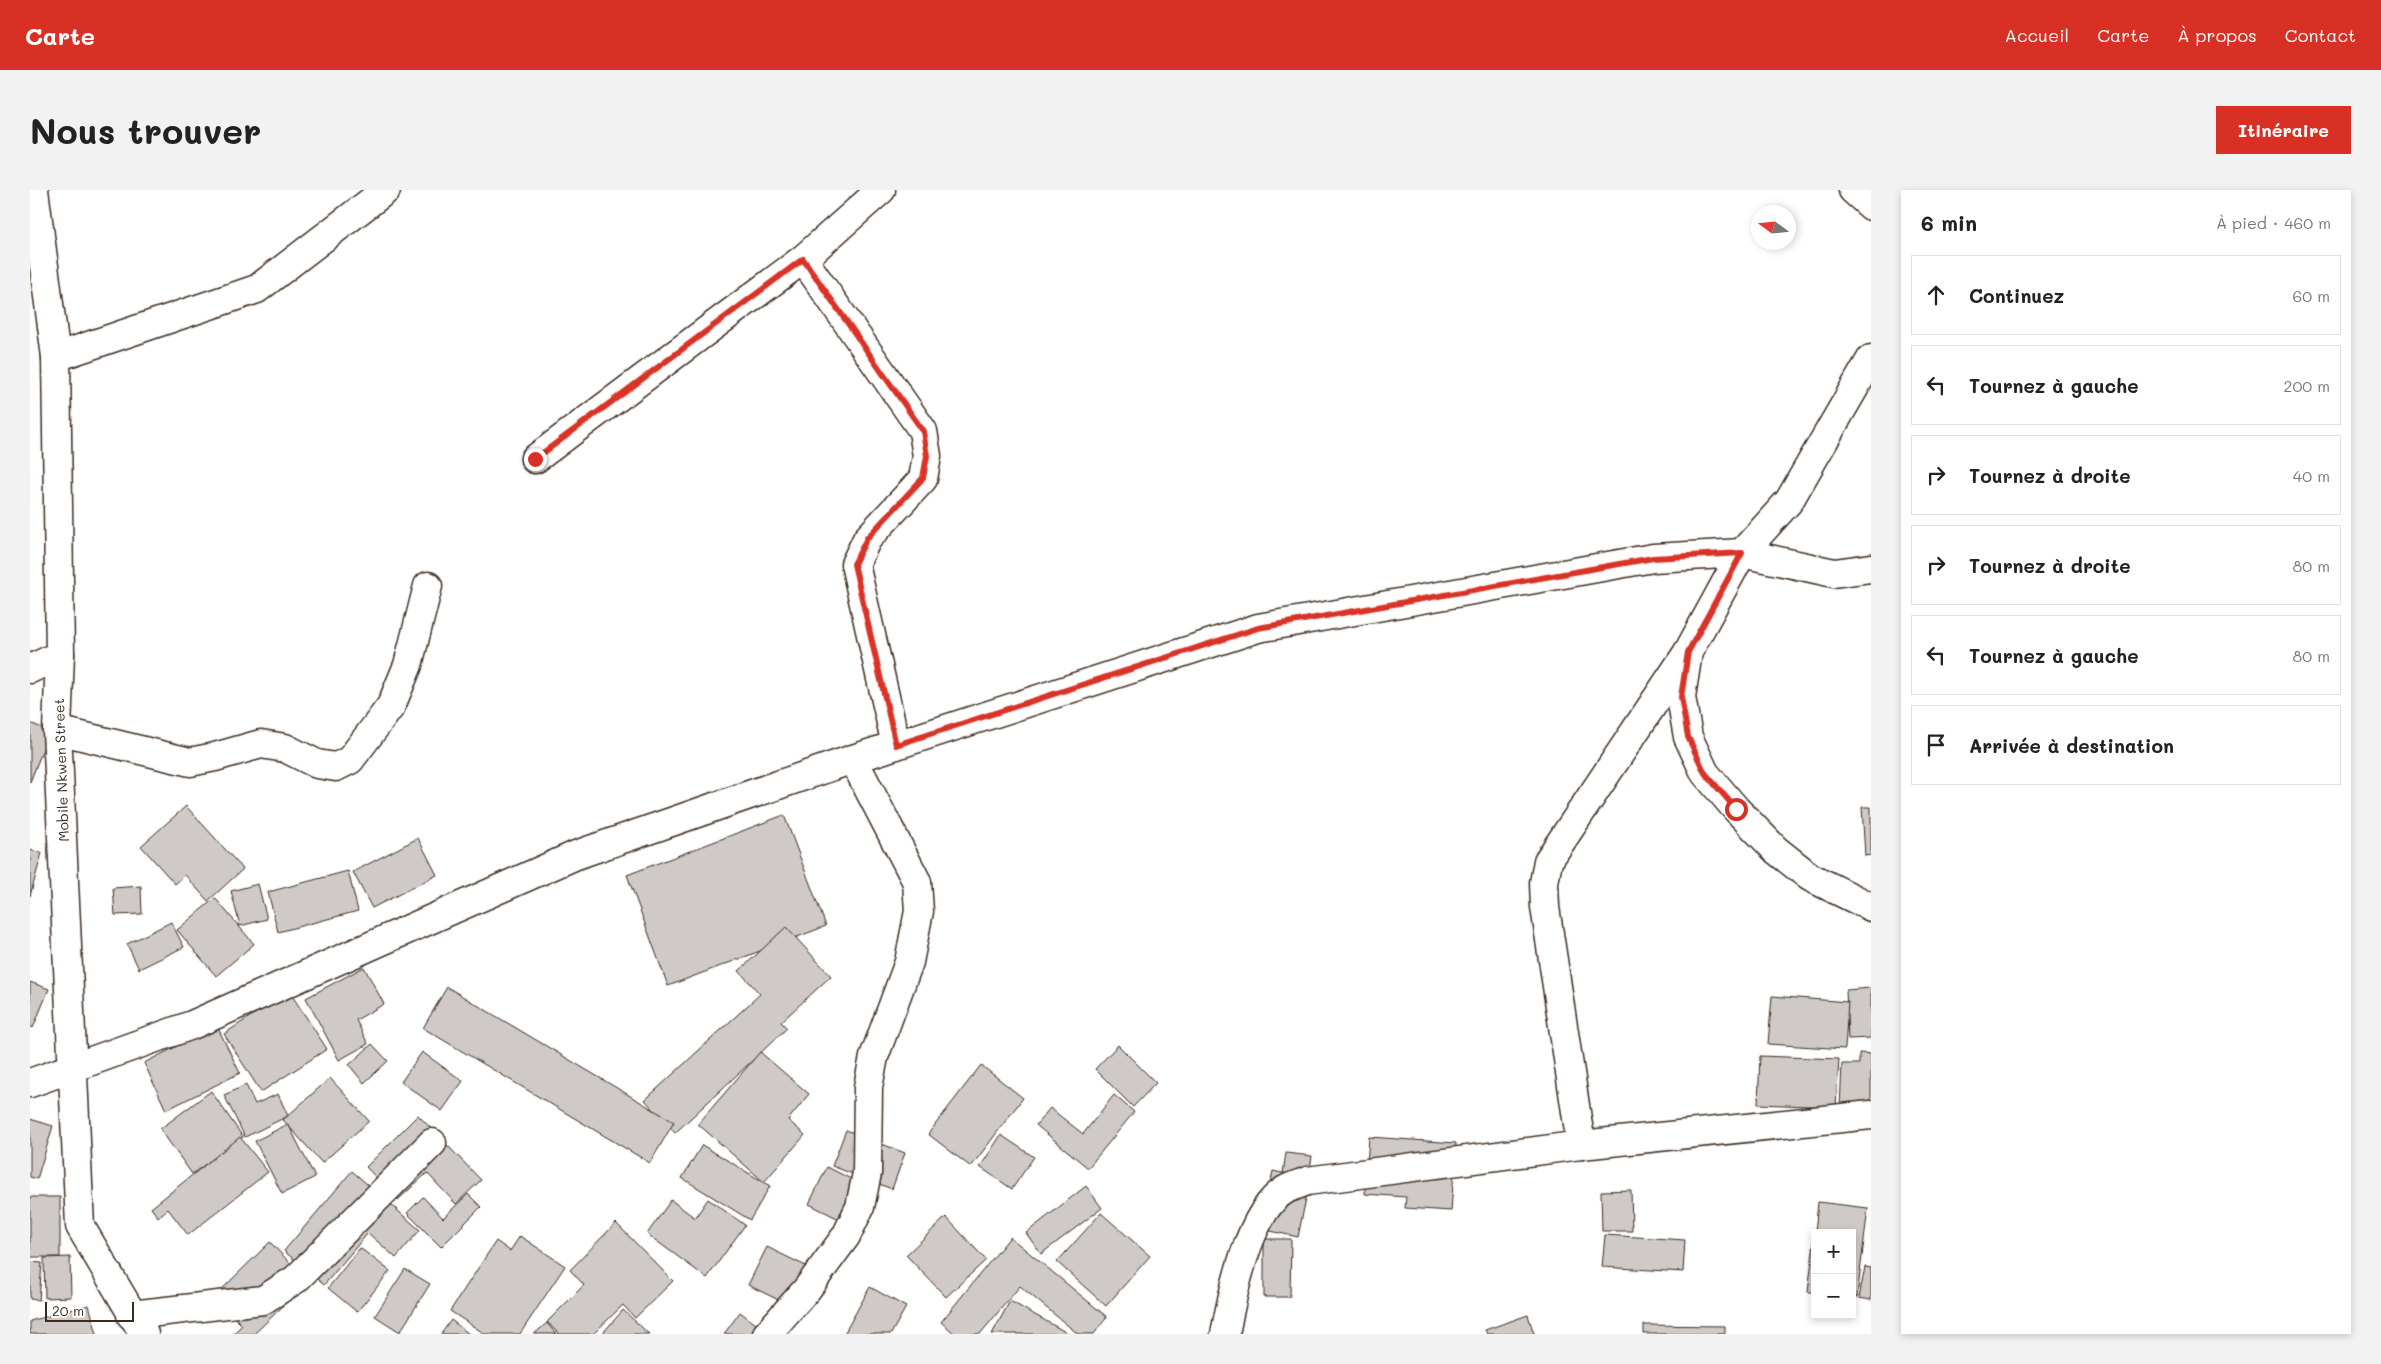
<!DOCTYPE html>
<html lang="fr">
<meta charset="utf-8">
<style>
body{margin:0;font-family:Mali,sans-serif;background:#f2f2f2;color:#222}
.controls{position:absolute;right:15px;bottom:15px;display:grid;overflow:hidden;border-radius:0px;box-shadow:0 2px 8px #0003}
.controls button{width:45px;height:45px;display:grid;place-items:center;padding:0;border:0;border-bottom:1px solid #e0e0e0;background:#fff;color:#222;font:25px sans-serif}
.compass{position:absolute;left:1721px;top:15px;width:45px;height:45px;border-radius:50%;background:#fff;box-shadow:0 2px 8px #0003;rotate:285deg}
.scale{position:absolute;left:15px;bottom:12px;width:89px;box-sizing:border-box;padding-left:5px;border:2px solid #3b2a1e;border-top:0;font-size:14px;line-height:18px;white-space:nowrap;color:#3b2a1e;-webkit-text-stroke:4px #fff;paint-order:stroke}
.stop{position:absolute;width:15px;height:15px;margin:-11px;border:4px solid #d93025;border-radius:50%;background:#fff}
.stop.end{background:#d93025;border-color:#fff;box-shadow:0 1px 5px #0008}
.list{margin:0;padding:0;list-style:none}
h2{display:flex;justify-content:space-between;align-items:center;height:65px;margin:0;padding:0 20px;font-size:21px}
h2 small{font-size:16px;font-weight:400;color:#767676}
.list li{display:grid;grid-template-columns:32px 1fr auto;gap:15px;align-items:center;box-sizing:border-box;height:80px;margin:0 10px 10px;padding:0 10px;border:1px solid #e0e0e0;border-radius:0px}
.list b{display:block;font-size:19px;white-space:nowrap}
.list em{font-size:16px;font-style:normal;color:#767676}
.icon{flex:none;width:28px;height:28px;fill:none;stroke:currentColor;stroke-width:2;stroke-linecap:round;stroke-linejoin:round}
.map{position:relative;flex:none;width:1841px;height:1144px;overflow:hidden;border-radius:0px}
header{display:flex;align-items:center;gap:30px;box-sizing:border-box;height:70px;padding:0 25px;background:#d93025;color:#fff}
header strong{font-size:24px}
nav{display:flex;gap:28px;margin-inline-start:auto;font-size:18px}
.intro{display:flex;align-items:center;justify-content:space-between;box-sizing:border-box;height:120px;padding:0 30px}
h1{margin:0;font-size:35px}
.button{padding:12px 22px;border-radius:0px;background:#d93025;color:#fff;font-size:18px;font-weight:700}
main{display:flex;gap:30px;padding:0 30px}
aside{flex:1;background:#fff;border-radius:0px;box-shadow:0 2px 8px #0003}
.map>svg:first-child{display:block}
</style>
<header>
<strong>Carte</strong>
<nav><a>Accueil</a><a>Carte</a><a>À propos</a><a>Contact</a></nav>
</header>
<div class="intro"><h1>Nous trouver</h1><a class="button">Itinéraire</a></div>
<main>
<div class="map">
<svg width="1841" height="1144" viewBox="0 0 1841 1144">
<rect width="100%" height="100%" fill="#fff"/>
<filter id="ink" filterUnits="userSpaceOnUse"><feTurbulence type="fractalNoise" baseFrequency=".02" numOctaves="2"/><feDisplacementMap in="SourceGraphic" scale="10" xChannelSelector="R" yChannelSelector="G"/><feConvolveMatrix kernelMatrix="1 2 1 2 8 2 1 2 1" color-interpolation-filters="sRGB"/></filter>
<g filter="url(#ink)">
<g fill="#cfcac7" stroke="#3b2a1e">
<polygon points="0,533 20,541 0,592"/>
<polygon points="156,616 213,679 178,711 155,685 145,694 111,656"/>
<polygon points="1832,617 1841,617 1841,665 1835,666"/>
<polygon points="754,625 796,736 638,796 597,685"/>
<polygon points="388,648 407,685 342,718 323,682"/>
<polygon points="0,660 12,663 0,706"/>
<polygon points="318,681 328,721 248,742 238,702"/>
<polygon points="228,694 237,729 210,736 201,701"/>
<polygon points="111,696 112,724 85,725 83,698"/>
<polygon points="185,708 224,754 186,786 147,740"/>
<polygon points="141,732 154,757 109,779 97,754"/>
<polygon points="756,737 801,786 751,832 757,838 645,943 615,910 730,804 709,781"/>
<polygon points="334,777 354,814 326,830 338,854 309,870 276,808"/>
<polygon points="0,792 19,799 3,838 0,836"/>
<polygon points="417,797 644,932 620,973 393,838"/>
<polygon points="1841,798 1841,848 1818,849 1816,800"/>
<polygon points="259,801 297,859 231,902 194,844"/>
<polygon points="1742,806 1818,812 1815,859 1738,854"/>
<polygon points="187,836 210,883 136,920 114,873"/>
<polygon points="342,854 358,871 334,893 319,875"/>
<polygon points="1088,855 1126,893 1103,917 1065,879"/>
<polygon points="392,862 433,891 412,921 371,892"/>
<polygon points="730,862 779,904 758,930 775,945 734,992 668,934"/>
<polygon points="1829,863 1841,864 1841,918 1810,917 1812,874 1829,874"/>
<polygon points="1730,866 1809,869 1806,917 1728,914"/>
<polygon points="951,875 993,908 941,977 898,944"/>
<polygon points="300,888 339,931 292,973 253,930"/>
<polygon points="216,895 225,914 248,904 258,926 215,947 194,905"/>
<polygon points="181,901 213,947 162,984 130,939"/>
<polygon points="1084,905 1104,922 1058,978 1006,935 1020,918 1053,944"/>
<polygon points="388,925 451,990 426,1014 397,983 368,1010 336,977"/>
<polygon points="0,929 23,936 7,989 0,987"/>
<polygon points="258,934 285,987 252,1004 225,951"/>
<polygon points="816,940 875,963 862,999 802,976"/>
<polygon points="971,945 1004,967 982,999 950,977"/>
<polygon points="210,947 238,982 158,1045 138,1019 128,1027 121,1018"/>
<polygon points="1339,947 1426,953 1421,1021 1375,1018 1376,1007 1335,1004"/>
<polygon points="672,955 740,996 720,1030 652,988"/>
<polygon points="1256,963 1282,966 1279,987 1253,983"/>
<polygon points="797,977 837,997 819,1034 779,1014"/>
<polygon points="322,981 390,1040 366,1068 338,1043 294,1095 254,1061"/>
<polygon points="1243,981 1280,989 1268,1047 1231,1039"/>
<polygon points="1056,996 1072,1018 1011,1064 996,1043"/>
<polygon points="1601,1000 1602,1041 1572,1041 1571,1001"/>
<polygon points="438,1004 451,1017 411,1057 377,1023 393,1007 413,1028"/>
<rect x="0" y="1007" width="30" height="60"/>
<polygon points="678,1009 715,1035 677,1088 617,1044 641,1010 665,1028"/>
<polygon points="1788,1012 1838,1018 1827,1107 1822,1107 1822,1043 1785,1043"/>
<polygon points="1071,1023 1120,1066 1076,1116 1027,1072"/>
<polygon points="916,1027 956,1070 916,1107 876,1065"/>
<polygon points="586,1033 643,1091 605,1128 593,1115 563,1144 529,1144 517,1132 554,1095 540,1080"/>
<polygon points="1785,1044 1785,1102 1778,1102"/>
<polygon points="1575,1045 1655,1050 1653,1082 1572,1077"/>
<polygon points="490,1046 535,1076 490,1144 455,1144 420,1121 466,1051 480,1061"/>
<polygon points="980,1047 1077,1127 1064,1144 1048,1144 990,1096 950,1144 925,1144 911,1132"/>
<polygon points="1234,1049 1261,1049 1260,1107 1234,1107"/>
<polygon points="240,1052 278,1092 224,1144 203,1144 212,1135 184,1107"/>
<polygon points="737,1057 786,1081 767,1119 718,1095"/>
<polygon points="330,1058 360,1081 327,1122 298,1098"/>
<polygon points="40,1067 41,1107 15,1108 14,1068"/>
<polygon points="0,1072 12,1073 9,1110 0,1109"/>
<polygon points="1835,1077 1841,1078 1841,1110 1829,1108"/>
<polygon points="375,1079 400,1094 370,1142 345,1126"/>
<polygon points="840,1097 876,1117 861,1144 814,1144"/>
<polygon points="980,1111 1039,1144 962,1144"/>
<polygon points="59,1115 67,1144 0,1144 0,1131"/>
<polygon points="593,1120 619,1144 572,1144"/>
<polygon points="710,1122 739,1144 694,1144"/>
<polygon points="1498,1125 1504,1144 1457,1144 1455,1140"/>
<polygon points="421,1130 439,1144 411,1144"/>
<polygon points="517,1133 526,1144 504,1144"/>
<polygon points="1614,1135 1695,1136 1695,1144 1614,1144"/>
</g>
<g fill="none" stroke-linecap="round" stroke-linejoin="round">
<defs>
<g id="minor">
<polyline points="1823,0 1841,16"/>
<polyline points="773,69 893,241 897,266 893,289 837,349 825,374 866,555"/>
<polyline points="26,167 227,99 356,0"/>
<polyline points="505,269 773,69 851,0"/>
<polyline points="1712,363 1658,462 1651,507 1658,547 1675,583 1706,619 1746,660 1780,687 1841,717"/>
<polyline points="0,479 30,465"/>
<polyline points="27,540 160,572 185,567 231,554 255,558 287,574 306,577 320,570 361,516 378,475 398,396"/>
<polyline points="1551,955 1515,717 1514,693 1518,671 1658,462"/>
<polyline points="101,1125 233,1110 266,1089 402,953"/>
<polyline points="737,1144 777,1099 816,1046 830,1017 837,983 838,897 844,867 879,772 889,721 887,692 823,569"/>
<path d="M1195,1144C1202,1106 1219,1021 1255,1000C1262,996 1270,994 1277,991L1551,955L1841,925"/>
</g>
<g id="tertiary">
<polyline points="1712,363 1759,311 1841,169"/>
<polyline points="0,893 162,835 546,665 823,569 1228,438 1623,368 1712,363 1804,383 1841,378"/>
</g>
<polyline id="trunk" points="4,0 26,167 30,465 27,540 50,1036 114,1144"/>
</defs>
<use href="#minor" stroke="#3b2a1e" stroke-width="31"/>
<use href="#tertiary" stroke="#3b2a1e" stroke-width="31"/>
<use href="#trunk" stroke="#3b2a1e" stroke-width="31"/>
<use href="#minor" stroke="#fff" stroke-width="28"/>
<use href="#tertiary" stroke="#fff" stroke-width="28"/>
<use href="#trunk" stroke="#fff" stroke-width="28"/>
</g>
</g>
<g fill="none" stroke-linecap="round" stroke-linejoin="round" filter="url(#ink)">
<polyline stroke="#d93025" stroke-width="6" points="505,269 773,69 893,241 897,266 893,288 837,348 824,374 866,555 1228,438 1623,368 1712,363 1658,462 1651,507 1658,547 1675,583 1706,619"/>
</g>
<g text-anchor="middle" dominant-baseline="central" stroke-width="4" stroke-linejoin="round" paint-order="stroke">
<g font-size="14" fill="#3b2a1e" stroke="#fff">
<text transform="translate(31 580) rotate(-92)">Mobile Nkwen Street</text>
</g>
</g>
</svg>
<div class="controls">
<button>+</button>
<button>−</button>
</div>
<svg class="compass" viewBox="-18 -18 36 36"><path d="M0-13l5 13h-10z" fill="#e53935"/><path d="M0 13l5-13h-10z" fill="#767676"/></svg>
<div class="scale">20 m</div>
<div class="stop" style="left:1706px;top:619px"></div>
<div class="stop end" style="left:505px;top:269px"></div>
</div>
<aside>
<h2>6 min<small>À pied · 460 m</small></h2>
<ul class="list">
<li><svg class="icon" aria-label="ahead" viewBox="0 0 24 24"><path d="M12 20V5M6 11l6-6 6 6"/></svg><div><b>Continuez</b></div><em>60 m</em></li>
<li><svg class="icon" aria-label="left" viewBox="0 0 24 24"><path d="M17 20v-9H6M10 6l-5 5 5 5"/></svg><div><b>Tournez à gauche</b></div><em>200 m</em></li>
<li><svg class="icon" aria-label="right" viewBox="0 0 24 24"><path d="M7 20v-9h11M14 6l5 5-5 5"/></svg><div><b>Tournez à droite</b></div><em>40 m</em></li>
<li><svg class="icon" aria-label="right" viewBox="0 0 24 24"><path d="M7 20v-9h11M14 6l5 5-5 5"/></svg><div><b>Tournez à droite</b></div><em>80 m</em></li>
<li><svg class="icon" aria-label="left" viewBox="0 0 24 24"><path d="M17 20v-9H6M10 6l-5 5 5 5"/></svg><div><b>Tournez à gauche</b></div><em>80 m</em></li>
<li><svg class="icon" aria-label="arrive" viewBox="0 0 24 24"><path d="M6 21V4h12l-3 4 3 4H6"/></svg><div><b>Arrivée à destination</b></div></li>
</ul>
</aside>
</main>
